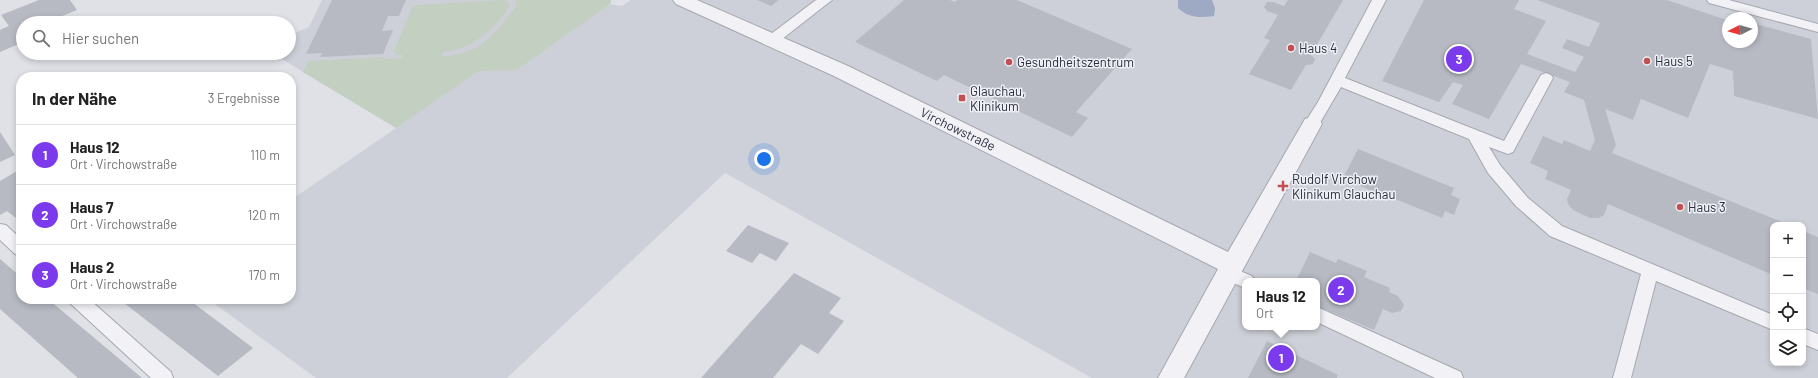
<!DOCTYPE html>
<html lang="de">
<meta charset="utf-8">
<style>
body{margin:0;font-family:Barlow,sans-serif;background:#f2f2f2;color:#222}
.controls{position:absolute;right:12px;bottom:12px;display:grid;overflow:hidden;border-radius:8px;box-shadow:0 2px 6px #0003}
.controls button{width:36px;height:36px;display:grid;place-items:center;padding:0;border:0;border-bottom:1px solid #e0e0e0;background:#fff;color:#222;font:20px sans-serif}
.compass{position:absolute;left:1722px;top:12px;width:36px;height:36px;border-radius:50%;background:#fff;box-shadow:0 2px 6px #0003;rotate:265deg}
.you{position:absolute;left:764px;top:159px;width:14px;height:14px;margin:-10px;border:3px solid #fff;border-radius:50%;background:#1a73e8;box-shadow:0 0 0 6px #1a73e833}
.badge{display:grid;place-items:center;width:26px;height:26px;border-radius:50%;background:#7c3aed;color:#fff;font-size:13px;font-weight:700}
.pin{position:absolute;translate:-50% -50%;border:2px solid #fff;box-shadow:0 1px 4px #0006}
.popup{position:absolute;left:1242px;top:278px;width:78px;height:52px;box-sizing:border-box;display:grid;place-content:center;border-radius:8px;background:#fff;filter:drop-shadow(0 1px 3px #0005);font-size:13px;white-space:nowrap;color:#767676}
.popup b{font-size:15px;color:#222}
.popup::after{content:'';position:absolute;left:50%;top:100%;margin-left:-8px;border:8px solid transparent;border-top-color:#fff}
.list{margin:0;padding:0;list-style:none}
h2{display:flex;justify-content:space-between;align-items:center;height:52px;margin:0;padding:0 16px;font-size:17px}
h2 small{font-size:13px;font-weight:400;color:#767676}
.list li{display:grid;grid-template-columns:26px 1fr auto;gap:12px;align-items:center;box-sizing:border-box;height:60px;padding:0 16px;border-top:1px solid #e0e0e0}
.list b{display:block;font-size:15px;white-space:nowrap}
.list p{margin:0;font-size:13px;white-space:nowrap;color:#767676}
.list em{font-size:13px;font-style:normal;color:#767676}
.icon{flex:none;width:22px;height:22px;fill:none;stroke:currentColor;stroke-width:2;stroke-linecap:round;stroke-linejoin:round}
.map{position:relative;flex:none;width:1818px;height:378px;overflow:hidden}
.search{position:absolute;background:#fff;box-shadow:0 2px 6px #0003;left:16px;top:16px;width:280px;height:44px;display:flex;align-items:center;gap:10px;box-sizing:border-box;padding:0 14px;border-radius:22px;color:#767676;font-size:15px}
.panel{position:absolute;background:#fff;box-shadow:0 2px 6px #0003;left:16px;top:72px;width:280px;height:232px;border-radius:16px}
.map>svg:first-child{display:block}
</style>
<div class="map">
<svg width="1818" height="378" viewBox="0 0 1818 378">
<rect width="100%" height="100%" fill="#dfe1e7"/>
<path fill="#ced0d9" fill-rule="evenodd" d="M322,0H611L610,4L622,6L631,0H1818V378H1092L725,173L507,378H316L208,299H291V200L396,128L282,59L285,53H289V45L295,33L309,27ZM1728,18H1752V42H1728ZM1773,225H1803V363H1773ZM1245,281H1317V327H1245Z"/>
<path fill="#c3d0c1" d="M501,0L508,1L510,6C494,30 473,49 443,52L441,56C482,54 493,35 516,6V0H611L610,4L517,70L479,71L396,128L303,72L308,61L384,57V59L401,58L403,55H396L394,51L412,7L416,5Z"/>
<path fill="#9eaac4" d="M1178,0H1212L1215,8L1214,16C1200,18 1188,18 1178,8Z"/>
<g fill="#b7bac3">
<polygon points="39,0 70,0 77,10 45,23 23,23 23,32 16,35 21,43 0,52 0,30 9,26 1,15"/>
<polygon points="332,0 406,0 399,16 388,16 382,31 393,30 383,54 320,57 322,53 306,54"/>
<polygon points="757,0 779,0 771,6"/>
<polygon points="904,0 950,0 955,2 957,0 1017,0 1132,49 1076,112 1088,118 1072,137 944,75 937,81 855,42"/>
<polygon points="1288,0 1343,0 1311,55 1315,59 1313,64 1306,65 1291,90 1249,74 1270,40 1264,38 1278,15 1267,11 1264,7 1267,2 1273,2 1284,6"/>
<polygon points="1424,0 1519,0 1514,9 1546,21 1527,54 1575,72 1584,57 1562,48 1567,39 1589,47 1600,23 1537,0 1667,0 1727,20 1728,17 1728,42 1752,42 1752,23 1811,39 1818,119 1734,96 1733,71 1710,64 1688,118 1641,99 1633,120 1605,109 1616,145 1612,153 1789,225 1773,225 1773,275 1608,204 1604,215 1599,218 1590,218 1573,210 1568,204 1567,199 1571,190 1545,179 1548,171 1530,163 1543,136 1562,144 1564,140 1590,151 1595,140 1584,100 1564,92 1570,82 1521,64 1489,119 1452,104 1463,85 1453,82 1439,102 1382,81"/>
<polygon points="0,132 15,155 0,162"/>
<polygon points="1358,149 1454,188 1451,195 1460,199 1454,215 1445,211 1442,218 1383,194 1383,196 1343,178"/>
<polygon points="17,171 21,174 21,222 7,211 0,215 0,181"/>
<polygon points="748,225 789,243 776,261 760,253 752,263 726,251"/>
<polygon points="1803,231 1818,237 1818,294 1803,288"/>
<polygon points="1310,252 1336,263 1338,259 1367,271 1364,277 1390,288 1389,292 1398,296 1404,305 1401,311 1392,313 1383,309 1374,330 1317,306 1317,281 1296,281"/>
<polygon points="0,259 21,277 21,299 48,299 142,378 78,378 0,309"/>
<polygon points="794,273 841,298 829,313 844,321 818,354 801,344 773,378 701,378"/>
<polygon points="119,299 188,299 253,348 218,376"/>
<polygon points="1267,341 1338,375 1337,378 1248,378"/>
</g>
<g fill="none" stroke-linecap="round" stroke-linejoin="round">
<defs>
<g id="lane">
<polygon points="816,0 832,0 777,43 772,44 767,43 765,40 767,37"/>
<polygon points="1372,0 1386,0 1345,78 1504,141 1541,75 1546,73 1551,75 1553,78 1513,152 1508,154 1489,147 1500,165 1528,198 1562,226 1773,315 1773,330 1656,281 1631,378 1613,378 1641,274 1550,236 1516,206 1488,173 1469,139 1341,87 1317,128 1312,129 1307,128 1304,124 1318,102"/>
<polygon points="1707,0 1729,0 1818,24 1818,32 1709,3"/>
<polygon points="0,224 6,225 21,239 21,256 15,254 0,240"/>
<polygon points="1228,266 1252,276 1255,281 1245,281 1245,288 1222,278 1219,273 1222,268"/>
<polygon points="68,299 89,299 171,372 173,378 151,378 71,304"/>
<polygon points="1317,307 1461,372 1463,378 1435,378 1317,322"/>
<polygon points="1803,328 1818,334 1818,350 1803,344"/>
</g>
<polygon id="street" points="673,0 697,0 848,66 1228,252 1305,119 1312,117 1319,119 1322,124 1184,378 1158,378 1218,269 834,76 676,4"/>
</defs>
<use href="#lane" stroke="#a5a8b1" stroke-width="2"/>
<use href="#street" stroke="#a5a8b1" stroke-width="2"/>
<use href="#lane" fill="#f2f2f6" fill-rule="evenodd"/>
<use href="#street" fill="#f2f2f6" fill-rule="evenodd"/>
</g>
<g fill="#c15050" stroke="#eff0f5" stroke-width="1.5">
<circle cx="1291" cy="48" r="4"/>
<circle cx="1647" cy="61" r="4"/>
<circle cx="1009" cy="62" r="4"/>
<rect x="958" y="94" width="8" height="8" rx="2"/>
<path d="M1281 180h4v4h4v4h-4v4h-4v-4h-4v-4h4z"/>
<circle cx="1680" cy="207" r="4"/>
</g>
<g text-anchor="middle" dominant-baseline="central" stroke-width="3" stroke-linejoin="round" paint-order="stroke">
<g font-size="13" fill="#2a2e3d" stroke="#eff0f5" text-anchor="start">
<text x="1299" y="48">Haus 4</text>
<text x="1655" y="61">Haus 5</text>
<text x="1017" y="62">Gesundheitszentrum</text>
<text x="970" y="91">Glauchau,<tspan x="970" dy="15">Klinikum</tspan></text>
<text x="1292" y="179">Rudolf Virchow<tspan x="1292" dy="15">Klinikum Glauchau</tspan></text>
<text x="1688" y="207">Haus 3</text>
</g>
<g font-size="13" fill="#2a2e3d" stroke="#eff0f5">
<text transform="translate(958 129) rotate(26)">Virchowstraße</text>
</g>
</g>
</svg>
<div class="controls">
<button>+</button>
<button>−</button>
<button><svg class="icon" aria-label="locate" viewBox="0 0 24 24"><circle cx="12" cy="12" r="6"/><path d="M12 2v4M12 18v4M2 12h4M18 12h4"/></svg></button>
<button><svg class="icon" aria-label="layers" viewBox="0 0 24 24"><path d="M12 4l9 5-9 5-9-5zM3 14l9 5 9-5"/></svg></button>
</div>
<svg class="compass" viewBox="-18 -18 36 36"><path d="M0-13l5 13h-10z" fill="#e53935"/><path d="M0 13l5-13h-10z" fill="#767676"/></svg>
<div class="you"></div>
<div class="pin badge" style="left:1281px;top:358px">1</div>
<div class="popup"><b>Haus 12</b>Ort</div>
<div class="pin badge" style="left:1341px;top:290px">2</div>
<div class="pin badge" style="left:1459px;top:59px">3</div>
<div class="search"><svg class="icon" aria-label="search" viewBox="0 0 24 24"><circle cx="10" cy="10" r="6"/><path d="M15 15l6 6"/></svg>Hier suchen</div>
<section class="panel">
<h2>In der Nähe<small>3 Ergebnisse</small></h2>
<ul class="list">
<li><span class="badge">1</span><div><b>Haus 12</b><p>Ort · Virchowstraße</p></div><em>110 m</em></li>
<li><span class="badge">2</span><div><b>Haus 7</b><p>Ort · Virchowstraße</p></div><em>120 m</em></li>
<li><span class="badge">3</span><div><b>Haus 2</b><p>Ort · Virchowstraße</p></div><em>170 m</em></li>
</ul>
</section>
</div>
